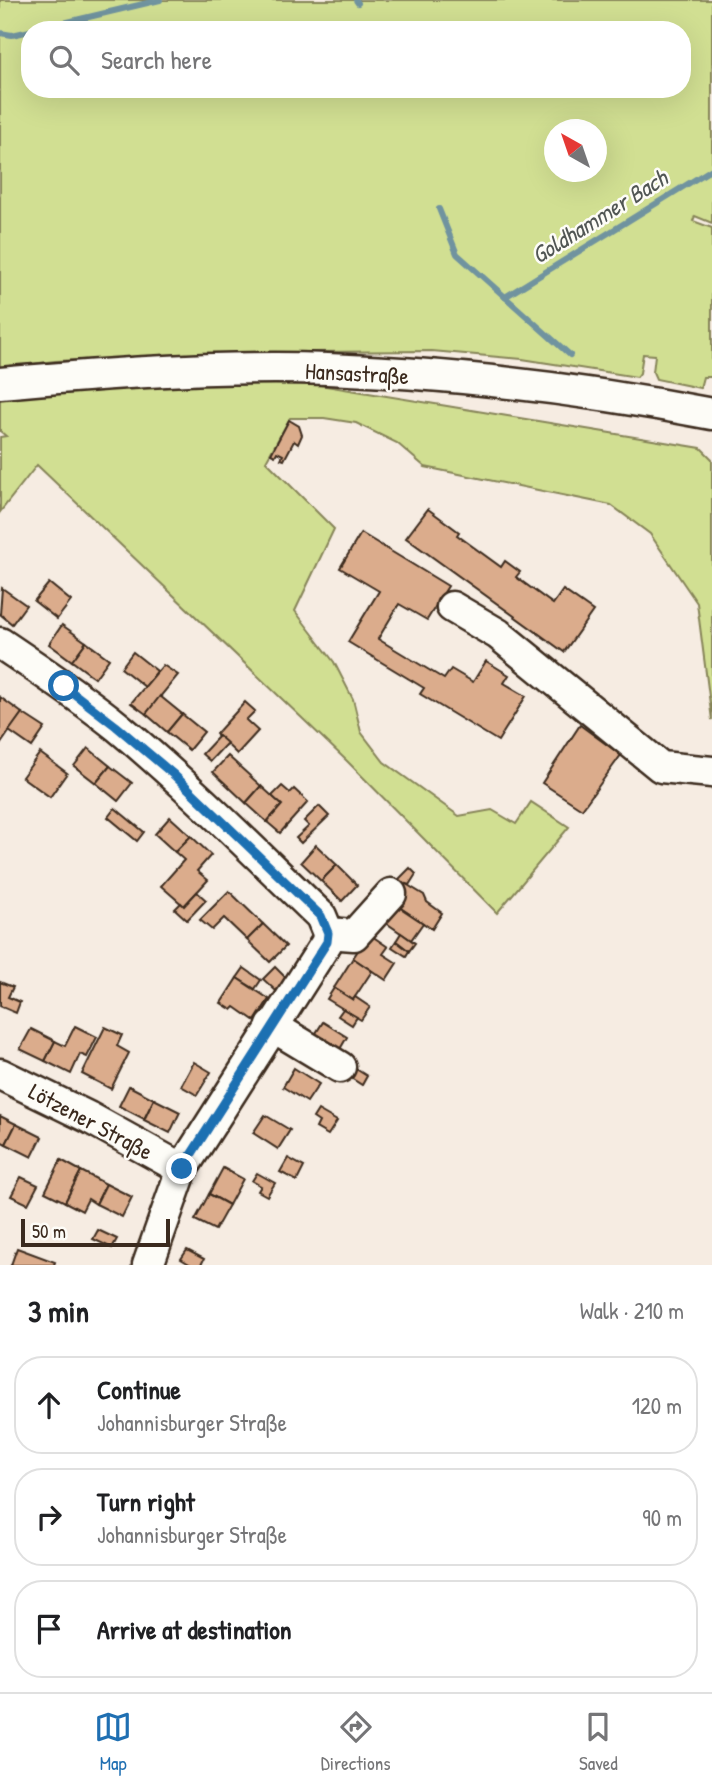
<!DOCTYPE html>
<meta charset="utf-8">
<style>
body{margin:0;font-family:"Patrick Hand",sans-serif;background:#f6f6f6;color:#202124}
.compass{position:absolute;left:544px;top:119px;width:63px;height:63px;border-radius:50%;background:#fff;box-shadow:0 7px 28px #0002;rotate:320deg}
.scale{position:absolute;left:21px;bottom:18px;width:149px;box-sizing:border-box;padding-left:7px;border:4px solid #3b2a1e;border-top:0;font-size:19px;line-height:24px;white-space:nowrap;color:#3b2a1e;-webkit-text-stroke:5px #fdfcf7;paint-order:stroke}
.stop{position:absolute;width:21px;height:21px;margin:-16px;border:5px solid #1f6fb2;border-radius:50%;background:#fff}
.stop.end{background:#1f6fb2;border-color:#fff;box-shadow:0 2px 7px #0008}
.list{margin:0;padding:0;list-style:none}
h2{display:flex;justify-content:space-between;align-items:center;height:91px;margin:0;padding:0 28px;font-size:30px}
h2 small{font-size:23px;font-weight:400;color:#757577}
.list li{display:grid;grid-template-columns:46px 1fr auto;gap:21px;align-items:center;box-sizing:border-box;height:98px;margin:0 14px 14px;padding:0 14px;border:2px solid #e0e0e0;border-radius:28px}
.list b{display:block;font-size:26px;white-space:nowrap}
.list p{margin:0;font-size:23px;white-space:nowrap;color:#757577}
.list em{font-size:23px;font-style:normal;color:#757577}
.icon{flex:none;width:38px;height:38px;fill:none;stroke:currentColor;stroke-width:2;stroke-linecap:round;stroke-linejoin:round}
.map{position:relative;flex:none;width:712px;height:1265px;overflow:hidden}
.search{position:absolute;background:#fff;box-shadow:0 7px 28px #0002;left:21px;right:21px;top:21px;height:77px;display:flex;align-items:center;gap:18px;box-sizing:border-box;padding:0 24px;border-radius:28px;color:#757577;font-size:26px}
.sheet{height:427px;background:#fff}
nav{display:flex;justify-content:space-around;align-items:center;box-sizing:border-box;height:98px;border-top:2px solid #e0e0e0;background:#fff;font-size:19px;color:#757577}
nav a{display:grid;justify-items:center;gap:4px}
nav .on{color:#1f6fb2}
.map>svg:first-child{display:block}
</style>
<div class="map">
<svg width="712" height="1265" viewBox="0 0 712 1265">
<rect width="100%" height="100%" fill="#f6ece2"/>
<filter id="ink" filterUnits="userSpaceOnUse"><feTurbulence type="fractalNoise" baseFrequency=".0143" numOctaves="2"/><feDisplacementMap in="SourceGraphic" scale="14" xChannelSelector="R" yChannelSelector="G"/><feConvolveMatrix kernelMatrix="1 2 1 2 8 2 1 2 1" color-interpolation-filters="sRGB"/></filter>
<g filter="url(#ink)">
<g fill="#d1df92" stroke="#868458" stroke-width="2" fill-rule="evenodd">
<path d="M0,0H712V223L695,216L693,221L712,228V377H703L700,388L656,379L653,372L655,355L643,354L640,373L637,377L522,359L432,351L309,352L55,361L0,368ZM30,30H682V89H30ZM554,130H596V172H554Z"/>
<polygon points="173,381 302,382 701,448 712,459 712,720 697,603 650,534 611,505 425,467 397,443 356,423 324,418 290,418 266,461 334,529 295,611 334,662 353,699 361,732 384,762 459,816 492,810 516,824 531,802 569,827 497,913 347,761 37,465 0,512 0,437 6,436 0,431 0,393"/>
</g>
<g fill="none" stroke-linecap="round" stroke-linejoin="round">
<g stroke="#70939f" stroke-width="6">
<polyline points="356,0 358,3"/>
<polyline points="34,30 160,0"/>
<polyline points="0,33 12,35 30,31"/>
<polyline points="439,209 457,254 570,355"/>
<polyline points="505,297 712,169"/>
</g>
</g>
<g fill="#dbac8c" stroke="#3b2a1e" stroke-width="2">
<polygon points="289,420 299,426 302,435 298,444 294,441 284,460 281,459 283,455 277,452 275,456 271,454"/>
<polygon points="428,509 459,532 457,535 501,567 505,561 520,572 516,577 553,604 563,590 593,611 564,652 406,538"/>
<polygon points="361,533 448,586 427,620 399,604 378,639 444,679 451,669 473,682 486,661 509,675 504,683 526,696 498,741 420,694 424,688 348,642 379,591 340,568"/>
<polygon points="49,583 71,601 57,619 34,601"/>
<polygon points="2,588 26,605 12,624 0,614"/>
<polygon points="62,625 86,642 72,661 49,644"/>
<polygon points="86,642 109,659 95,678 72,661"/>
<polygon points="133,652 157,671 145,687 121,668"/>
<polygon points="163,665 178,675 146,714 131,703"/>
<polygon points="160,696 182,714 167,732 146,714"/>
<polygon points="0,697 22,713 0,745"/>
<polygon points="245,702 255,711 246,720 258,731 237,754 216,734"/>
<polygon points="22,713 45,728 32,747 9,731"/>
<polygon points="182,714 204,732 189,750 167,732"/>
<polygon points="580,725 621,755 582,809 542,783"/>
<polygon points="219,736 227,743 210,761 202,754"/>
<polygon points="88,748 110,766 96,783 74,766"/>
<polygon points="40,753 67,773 50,797 22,777"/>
<polygon points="228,756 261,786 246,803 213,772"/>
<polygon points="110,766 132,783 118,801 96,783"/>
<polygon points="261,786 282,805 267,822 246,803"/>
<polygon points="282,786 290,793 294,789 308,802 280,833 267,822 282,805 272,796"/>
<polygon points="319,806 329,816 301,843 296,838 309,826 304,821"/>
<polygon points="115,808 144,832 137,841 108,817"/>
<polygon points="170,817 191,836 175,852 155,834"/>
<polygon points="191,836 211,855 197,871 208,880 184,906 161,886 184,860 175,852"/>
<polygon points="316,845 337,865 321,881 301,862"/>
<polygon points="337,865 357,885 342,901 321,881"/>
<polygon points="410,868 416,874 409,885 406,884 403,888 397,881"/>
<polygon points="406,884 424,895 427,902 442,913 432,929 393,903"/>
<polygon points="229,891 263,924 247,940 224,918 212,930 200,920"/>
<polygon points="197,892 206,900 187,920 175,909 181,903 184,906"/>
<polygon points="393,903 423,923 411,940 382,920"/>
<polygon points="263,924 286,946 270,962 247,940"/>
<polygon points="401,933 415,943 409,951 396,941"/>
<polygon points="369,934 388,947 383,954 397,963 386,980 353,958"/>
<polygon points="396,941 409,951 406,956 392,947"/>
<polygon points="353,958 372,971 353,1000 334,988"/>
<polygon points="275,967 288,980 276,991 263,979"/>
<polygon points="244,968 261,980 255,989 237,978"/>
<polygon points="237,978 269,999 255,1021 235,1007 232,1010 221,1003"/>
<polygon points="0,982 13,987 8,997 20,1002 16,1013 0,1006"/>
<polygon points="334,988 353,1000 355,997 370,1007 361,1020 327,999"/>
<polygon points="343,1009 357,1017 352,1025 338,1016"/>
<polygon points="323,1022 347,1037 336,1056 311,1041"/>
<polygon points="75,1026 97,1037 87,1057 80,1054 71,1074 45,1061 55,1041 65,1046"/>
<polygon points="105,1027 122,1035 117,1046 129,1053 111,1089 82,1074"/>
<polygon points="31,1029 55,1041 45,1061 20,1049"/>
<polygon points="194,1062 211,1072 197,1095 181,1086"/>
<polygon points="348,1064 367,1076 362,1085 343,1073"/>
<polygon points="294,1068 319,1084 307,1102 283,1087"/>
<polygon points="129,1086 154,1099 144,1119 119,1106"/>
<polygon points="154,1099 180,1112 170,1133 144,1120"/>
<polygon points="318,1110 337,1121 328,1135 316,1128 319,1122 313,1118"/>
<polygon points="265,1115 290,1130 278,1149 253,1133"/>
<polygon points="0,1116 16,1124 6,1144 0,1141"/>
<polygon points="16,1124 42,1137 32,1157 6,1144"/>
<polygon points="288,1158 304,1167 297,1181 280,1172"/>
<polygon points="61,1160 81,1171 65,1202 45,1192"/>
<polygon points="223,1168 243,1179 229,1205 209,1194"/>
<polygon points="81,1171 106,1184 96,1204 88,1199 82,1211 65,1202"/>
<polygon points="257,1173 275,1183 267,1196 258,1191 261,1186 252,1181"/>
<polygon points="21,1177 38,1185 28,1204 11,1196"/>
<polygon points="106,1184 132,1197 122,1217 96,1204"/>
<polygon points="209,1194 229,1205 215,1230 195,1220"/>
<polygon points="98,1230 117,1239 112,1248 93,1239"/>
<polygon points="17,1248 55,1262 54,1265 11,1265"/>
<polygon points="187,1250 204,1259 201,1265 191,1265 181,1259"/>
</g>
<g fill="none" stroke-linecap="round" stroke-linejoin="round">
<defs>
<g id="minor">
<path d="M0,383C92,375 183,368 275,368C417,369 573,387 712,414"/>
<polyline points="452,607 498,634 661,767 712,772"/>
<path d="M0,643C40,670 80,696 118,727C189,786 254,852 321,916L328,933L327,942L182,1169L148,1265"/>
<polyline points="328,933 354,935 391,894"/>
<polyline points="272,1026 340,1067"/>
<polyline points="0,1074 88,1117 182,1169"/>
</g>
</defs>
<use href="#minor" stroke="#3b2a1e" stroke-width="35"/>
<use href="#minor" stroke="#fdfcf7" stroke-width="30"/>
</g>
</g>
<g fill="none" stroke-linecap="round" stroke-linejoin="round" filter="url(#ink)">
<polyline stroke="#1f6fb2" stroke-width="9" points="64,686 116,726 174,775 321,916 328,933 327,942 182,1169"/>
</g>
<g text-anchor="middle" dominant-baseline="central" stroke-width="5" stroke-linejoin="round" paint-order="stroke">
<g font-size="23" fill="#3b2a1e" stroke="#fdfcf7">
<text transform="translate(357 373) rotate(3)">Hansastraße</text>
<text transform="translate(91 1121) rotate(28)">Lötzener Straße</text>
</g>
<g font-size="24" font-style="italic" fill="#515654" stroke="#fdfcf7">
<text transform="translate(599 216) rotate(-32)">Goldhammer Bach</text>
</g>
</g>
</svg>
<svg class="compass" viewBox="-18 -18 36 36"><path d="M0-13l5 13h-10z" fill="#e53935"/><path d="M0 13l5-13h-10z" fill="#757577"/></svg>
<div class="scale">50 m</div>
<div class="stop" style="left:64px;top:686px"></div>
<div class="stop end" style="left:182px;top:1169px"></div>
<div class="search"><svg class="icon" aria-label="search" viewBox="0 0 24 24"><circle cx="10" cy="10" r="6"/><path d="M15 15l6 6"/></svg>Search here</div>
</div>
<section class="sheet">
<h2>3 min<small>Walk · 210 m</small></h2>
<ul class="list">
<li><svg class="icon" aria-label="ahead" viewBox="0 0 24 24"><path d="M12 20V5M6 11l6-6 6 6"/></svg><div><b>Continue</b><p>Johannisburger Straße</p></div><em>120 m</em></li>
<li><svg class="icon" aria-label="right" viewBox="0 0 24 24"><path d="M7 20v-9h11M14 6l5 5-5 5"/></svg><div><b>Turn right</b><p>Johannisburger Straße</p></div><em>90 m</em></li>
<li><svg class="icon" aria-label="arrive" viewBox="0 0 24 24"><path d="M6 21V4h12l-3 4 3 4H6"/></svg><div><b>Arrive at destination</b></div></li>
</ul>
</section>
<nav>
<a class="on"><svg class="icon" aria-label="map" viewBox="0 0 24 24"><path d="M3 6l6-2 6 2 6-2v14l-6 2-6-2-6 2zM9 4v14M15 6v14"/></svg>Map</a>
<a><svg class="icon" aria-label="directions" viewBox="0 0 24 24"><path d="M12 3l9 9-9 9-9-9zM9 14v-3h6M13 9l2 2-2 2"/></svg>Directions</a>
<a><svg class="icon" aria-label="saved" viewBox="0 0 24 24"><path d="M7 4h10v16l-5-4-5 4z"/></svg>Saved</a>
</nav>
